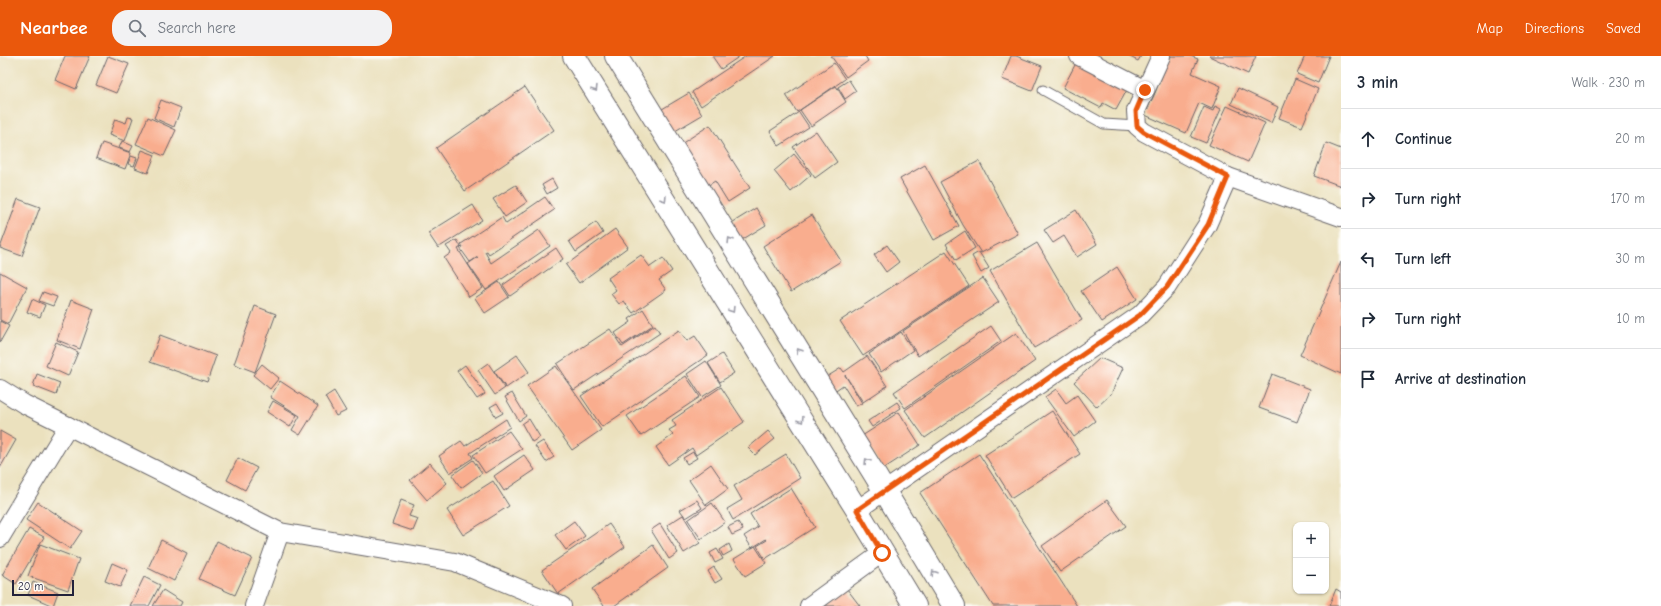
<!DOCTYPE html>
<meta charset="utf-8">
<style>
body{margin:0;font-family:"Comic Neue",sans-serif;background:#f2f2f3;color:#1f2937}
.controls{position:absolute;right:12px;bottom:12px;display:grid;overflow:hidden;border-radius:8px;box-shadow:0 1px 3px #0004}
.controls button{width:36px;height:36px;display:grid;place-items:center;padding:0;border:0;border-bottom:1px solid #e0e1e3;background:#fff;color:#1f2937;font:20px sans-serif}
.scale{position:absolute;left:12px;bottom:10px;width:62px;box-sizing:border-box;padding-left:4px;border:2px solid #22223b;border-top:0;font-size:11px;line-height:14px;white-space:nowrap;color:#22223b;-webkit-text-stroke:3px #fdfcf7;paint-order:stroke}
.stop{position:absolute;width:12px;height:12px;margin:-9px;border:3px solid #ea580c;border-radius:50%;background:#fff}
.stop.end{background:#ea580c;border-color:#fff;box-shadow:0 1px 4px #0008}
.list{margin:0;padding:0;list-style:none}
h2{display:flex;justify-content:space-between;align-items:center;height:52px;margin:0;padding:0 16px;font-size:17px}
h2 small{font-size:13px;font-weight:400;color:#747a83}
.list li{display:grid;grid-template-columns:26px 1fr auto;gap:12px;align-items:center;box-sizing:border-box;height:60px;padding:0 16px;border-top:1px solid #e0e1e3}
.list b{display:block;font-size:15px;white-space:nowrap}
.list em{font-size:13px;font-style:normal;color:#747a83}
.icon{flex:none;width:22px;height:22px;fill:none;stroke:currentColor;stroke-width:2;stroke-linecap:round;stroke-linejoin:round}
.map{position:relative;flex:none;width:1341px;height:550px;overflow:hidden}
header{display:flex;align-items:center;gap:24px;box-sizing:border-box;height:56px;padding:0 20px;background:#ea580c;color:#fff}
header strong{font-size:19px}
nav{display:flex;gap:22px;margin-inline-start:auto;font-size:14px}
.search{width:280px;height:36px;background:#f2f2f3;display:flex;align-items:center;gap:10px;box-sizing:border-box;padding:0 14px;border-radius:16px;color:#747a83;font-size:15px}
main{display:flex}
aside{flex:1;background:#fff}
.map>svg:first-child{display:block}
</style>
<header>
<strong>Nearbee</strong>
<div class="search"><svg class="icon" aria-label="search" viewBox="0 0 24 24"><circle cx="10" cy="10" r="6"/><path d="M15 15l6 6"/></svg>Search here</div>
<nav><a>Map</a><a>Directions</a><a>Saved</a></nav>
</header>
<main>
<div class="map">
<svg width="1341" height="550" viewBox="0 0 1341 550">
<rect width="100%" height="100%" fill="#fdfcf7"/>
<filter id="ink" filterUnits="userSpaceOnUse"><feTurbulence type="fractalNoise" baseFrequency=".025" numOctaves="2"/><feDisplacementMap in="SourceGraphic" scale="8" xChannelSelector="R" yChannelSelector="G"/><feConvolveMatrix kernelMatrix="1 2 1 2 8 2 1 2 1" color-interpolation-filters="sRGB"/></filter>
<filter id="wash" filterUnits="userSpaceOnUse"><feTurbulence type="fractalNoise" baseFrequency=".012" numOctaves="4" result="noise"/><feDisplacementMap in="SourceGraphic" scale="16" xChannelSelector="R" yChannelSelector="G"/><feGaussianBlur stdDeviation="0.9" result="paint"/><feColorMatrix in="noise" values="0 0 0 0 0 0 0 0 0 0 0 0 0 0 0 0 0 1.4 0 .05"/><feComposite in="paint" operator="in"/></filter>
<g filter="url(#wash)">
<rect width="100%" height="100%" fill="#ebe1be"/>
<g id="blocks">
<g fill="#f9ad8e">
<polygon points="65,0 90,0 76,33 55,24"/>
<polygon points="108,0 129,8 116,37 96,29"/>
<polygon points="712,0 740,0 721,13"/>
<polygon points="746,0 775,0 701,50 692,36"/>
<polygon points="831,0 865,0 868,5 846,21"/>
<polygon points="1011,0 1016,0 1042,10 1032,35 1002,23"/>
<polygon points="1128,0 1141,0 1138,5"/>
<polygon points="1171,0 1190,0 1198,3 1192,17 1221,30 1212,53 1199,47 1186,77 1145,59"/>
<polygon points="1209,0 1256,0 1248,18"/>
<polygon points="1305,0 1329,0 1318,27 1297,18"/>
<polygon points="834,7 845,23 797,56 786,39"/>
<polygon points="1076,7 1127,34 1116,54 1103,47 1101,52 1063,32"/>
<polygon points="1295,23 1318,33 1302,71 1279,62"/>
<polygon points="849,24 856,35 845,43 838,31"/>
<polygon points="836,30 846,46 811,70 800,54"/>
<polygon points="525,31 554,74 465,135 436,92"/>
<polygon points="1238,32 1278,51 1271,67 1231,48"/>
<polygon points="689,37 702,59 670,78 657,56"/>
<polygon points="161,44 181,52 174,71 154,62"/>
<polygon points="1215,50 1221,53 1206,87 1191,81 1204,51 1213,55"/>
<polygon points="1227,50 1265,67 1248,106 1209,89"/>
<polygon points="799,56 809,71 779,90 770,75"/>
<polygon points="128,61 133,62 125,85 109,79 115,63 126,67"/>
<polygon points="148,61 176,74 164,100 136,88"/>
<polygon points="710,69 750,132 728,146 715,125 707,130 681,88"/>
<polygon points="816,75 837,106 815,122 793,91"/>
<polygon points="122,85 133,90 130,96 119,92"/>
<polygon points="102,87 131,97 125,113 96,102"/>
<polygon points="1326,87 1341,93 1341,130 1314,120"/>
<polygon points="142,94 155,99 148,117 135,112"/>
<polygon points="794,98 811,119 791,136 774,115"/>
<polygon points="131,100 137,102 134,110 128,108"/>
<polygon points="979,105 1018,178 981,197 963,169 940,126"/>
<polygon points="925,109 959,170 934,184 900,123"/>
<polygon points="552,123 557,132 547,138 542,129"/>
<polygon points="516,129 527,146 505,161 493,143"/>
<polygon points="545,141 554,154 489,198 487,195 485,196 491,207 539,174 550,190 486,234 468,208 478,201 470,206 460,192 463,191 461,188 502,161 506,168"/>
<polygon points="18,143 40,151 22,200 0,192"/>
<polygon points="473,149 482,164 438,192 428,177"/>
<polygon points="756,152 766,169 740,185 730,168"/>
<polygon points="1076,154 1097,188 1077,201 1064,180 1053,187 1044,174"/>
<polygon points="812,159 841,205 791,236 763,190"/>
<polygon points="596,166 603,177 576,196 569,185"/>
<polygon points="615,173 628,191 579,227 566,209"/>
<polygon points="965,175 975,192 956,204 946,188"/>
<polygon points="457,184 461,191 458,193 483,232 469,241 444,202 451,197 446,190"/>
<polygon points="1037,187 1082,264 1034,292 990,215"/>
<polygon points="887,189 899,206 886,216 874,199"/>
<polygon points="556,192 563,203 510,240 503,229"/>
<polygon points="946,195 969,230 863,300 840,265"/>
<polygon points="979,196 989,212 981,217 972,200"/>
<polygon points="641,199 650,211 663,202 672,215 659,224 666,234 633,257 624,245 619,248 611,238 616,234 608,222"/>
<polygon points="1341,206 1341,318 1300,299"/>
<polygon points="1117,211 1137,243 1102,266 1081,235"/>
<polygon points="0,216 27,231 8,268 0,264"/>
<polygon points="983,222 999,246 918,300 903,275"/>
<polygon points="499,226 509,241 485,257 475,242"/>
<polygon points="43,236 57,241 53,250 39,245"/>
<polygon points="32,243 45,249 40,261 27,256"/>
<polygon points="71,244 94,253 80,293 57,284"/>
<polygon points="255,250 276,258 255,316 234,308"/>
<polygon points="643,253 653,269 623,289 615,277 631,266 629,263"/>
<polygon points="0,265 9,270 0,286"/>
<polygon points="655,269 660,277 574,334 557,308 610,273 622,291"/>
<polygon points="991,270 1001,285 905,352 894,336"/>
<polygon points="679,274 687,285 695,280 708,299 602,371 581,340"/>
<polygon points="901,276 913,294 881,316 869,298"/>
<polygon points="1016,277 1035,305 925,382 905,354"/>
<polygon points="160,279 216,300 207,326 150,306"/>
<polygon points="56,286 78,296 68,320 46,310"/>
<polygon points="722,298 734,317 720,326 708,307"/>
<polygon points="517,299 529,316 506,332 494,315"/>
<polygon points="867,300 887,330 863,346 845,319 862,347 856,350 843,329 833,336 825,322 841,312 844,316"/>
<polygon points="1100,302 1123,312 1111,338 1097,351 1074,326"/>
<polygon points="706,305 721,329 702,341 687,318"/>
<polygon points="488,307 505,332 495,339 478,314"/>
<polygon points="262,308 279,322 270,333 253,319"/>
<polygon points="465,309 485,338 477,343 457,315"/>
<polygon points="556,310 601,374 572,394 527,330"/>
<polygon points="37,318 60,327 56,339 33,330"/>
<polygon points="1272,318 1310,333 1297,366 1259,352"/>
<polygon points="686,320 700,341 641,380 627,360"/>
<polygon points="280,325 318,350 300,379 292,374 300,360 270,341"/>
<polygon points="721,331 744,366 696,399 692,392 668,409 656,391 673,379 669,374 676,370 672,364"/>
<polygon points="1056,333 1066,347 1077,339 1095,365 1074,381 1045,341"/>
<polygon points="334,335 346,355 336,360 325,341"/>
<polygon points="512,337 526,360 519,365 505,341"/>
<polygon points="273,345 297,359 290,371 267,356"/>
<polygon points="897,346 901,352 872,371 868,365"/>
<polygon points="497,347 503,357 496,361 490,351"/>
<polygon points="1052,355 1080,398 1012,442 985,399"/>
<polygon points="899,356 920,389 883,413 862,380"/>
<polygon points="506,363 510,371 470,397 473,402 450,417 439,400 461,385 465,390"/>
<polygon points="529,363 540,381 532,386 522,368"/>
<polygon points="0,375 16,384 0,412"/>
<polygon points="509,375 522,393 485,417 473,399"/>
<polygon points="768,375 775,383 755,399 748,392"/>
<polygon points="543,385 554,401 546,406 535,390"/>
<polygon points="693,396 697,402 687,408 683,402"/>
<polygon points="786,398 800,422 733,464 727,453 742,444 734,430"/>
<polygon points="979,398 1077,550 993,550 920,437"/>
<polygon points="524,399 535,414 504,435 494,420"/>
<polygon points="238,402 257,412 245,434 227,424"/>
<polygon points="473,404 482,417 461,432 452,419"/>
<polygon points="430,407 447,427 427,444 410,424"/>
<polygon points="711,408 728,433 706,449 689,424"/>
<polygon points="493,425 509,450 463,479 447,454"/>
<polygon points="791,432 815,471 765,503 757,490 767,484 766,483 752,492 744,480 758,471 750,458"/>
<polygon points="401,444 414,449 409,460 418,463 413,475 392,468"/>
<polygon points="697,444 702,452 686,462 680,454"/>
<polygon points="1107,444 1126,470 1060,516 1042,490"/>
<polygon points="38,446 82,475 70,493 26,464"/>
<polygon points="712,447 725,466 701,483 688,464"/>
<polygon points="683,459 700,487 684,497 667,469"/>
<polygon points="574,465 585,480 566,494 555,479"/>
<polygon points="738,466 743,474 732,479 728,471"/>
<polygon points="609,468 625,491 558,538 542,514"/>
<polygon points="660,468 678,497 669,503 651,474"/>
<polygon points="29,473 44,481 16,528 2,519"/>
<polygon points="161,484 187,497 174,525 148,512"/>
<polygon points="217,485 252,502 235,539 199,523"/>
<polygon points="40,488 79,503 68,534 28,520"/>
<polygon points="729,488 732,495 723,500 720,494"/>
<polygon points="653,489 668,512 614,550 604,550 592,533"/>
<polygon points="755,490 766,507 745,520 734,503"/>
<polygon points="717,493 723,503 715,507 710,497"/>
<polygon points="112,507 128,514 120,531 105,525"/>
<polygon points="714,511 722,523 715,527 708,515"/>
<polygon points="144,521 160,529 149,550 130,550"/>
<polygon points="33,526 58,536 53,550 28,539"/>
<polygon points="847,533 860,550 824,550"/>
<polygon points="1336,533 1341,536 1341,550 1329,550"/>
<polygon points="163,534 182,546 180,550 153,550"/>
</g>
</g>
</g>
<g filter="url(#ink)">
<use href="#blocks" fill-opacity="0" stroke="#686569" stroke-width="1"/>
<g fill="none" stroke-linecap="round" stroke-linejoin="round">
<defs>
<polyline id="service" points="1043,34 1104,68 1137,70"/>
<g id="minor">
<polyline points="1079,0 1145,34"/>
<polyline points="1161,0 1136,55 1137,70 1144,76 1228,121 1341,161"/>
<polyline points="0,333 24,348 280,476 455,506 562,550"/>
<polyline points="857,454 1140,259 1167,231 1207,169 1228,121"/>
<polyline points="0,482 68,370"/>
<polyline points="254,550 280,476"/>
<polyline points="809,550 882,497"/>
</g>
<g id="secondary">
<polyline points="574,0 857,454 915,550"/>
<polyline points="616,0 875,419 954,550"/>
</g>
</defs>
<use href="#service" stroke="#686569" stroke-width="11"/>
<use href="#minor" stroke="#686569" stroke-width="20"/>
<use href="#secondary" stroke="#686569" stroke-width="24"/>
<use href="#service" stroke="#fff" stroke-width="9"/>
<use href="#minor" stroke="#fff" stroke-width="18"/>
<use href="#secondary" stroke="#fff" stroke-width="22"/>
</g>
<defs><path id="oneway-chevron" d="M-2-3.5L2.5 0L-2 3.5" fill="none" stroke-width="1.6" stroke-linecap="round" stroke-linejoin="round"/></defs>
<g stroke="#9c9ca7">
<use href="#oneway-chevron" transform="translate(595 33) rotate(58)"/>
<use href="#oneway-chevron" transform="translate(664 143) rotate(58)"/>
<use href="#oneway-chevron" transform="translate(730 184) rotate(-122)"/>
<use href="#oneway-chevron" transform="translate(732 254) rotate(58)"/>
<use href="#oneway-chevron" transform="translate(799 295) rotate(-122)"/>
<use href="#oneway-chevron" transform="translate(801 364) rotate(58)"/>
<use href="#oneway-chevron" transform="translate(867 405) rotate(-122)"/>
<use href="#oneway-chevron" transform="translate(934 517) rotate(-122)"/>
</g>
</g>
<g fill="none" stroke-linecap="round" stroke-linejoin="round" filter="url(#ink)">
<polyline stroke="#ea580c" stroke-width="5" points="882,497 857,454 1140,259 1167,231 1208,169 1228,121 1144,76 1137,70 1136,55 1145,34"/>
</g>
</svg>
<div class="controls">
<button>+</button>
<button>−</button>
</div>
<div class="scale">20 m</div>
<div class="stop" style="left:882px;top:497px"></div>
<div class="stop end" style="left:1145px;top:34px"></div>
</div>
<aside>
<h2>3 min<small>Walk · 230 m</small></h2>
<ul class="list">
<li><svg class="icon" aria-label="ahead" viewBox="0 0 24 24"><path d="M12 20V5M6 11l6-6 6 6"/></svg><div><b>Continue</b></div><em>20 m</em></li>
<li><svg class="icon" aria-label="right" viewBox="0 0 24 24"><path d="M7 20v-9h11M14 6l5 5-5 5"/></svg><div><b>Turn right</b></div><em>170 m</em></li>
<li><svg class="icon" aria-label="left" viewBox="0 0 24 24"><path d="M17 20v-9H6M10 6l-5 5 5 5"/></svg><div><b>Turn left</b></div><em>30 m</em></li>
<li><svg class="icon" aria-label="right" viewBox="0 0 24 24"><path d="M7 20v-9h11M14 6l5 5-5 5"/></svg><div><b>Turn right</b></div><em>10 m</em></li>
<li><svg class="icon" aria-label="arrive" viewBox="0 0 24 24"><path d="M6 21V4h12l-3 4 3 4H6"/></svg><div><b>Arrive at destination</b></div></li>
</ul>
</aside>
</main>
